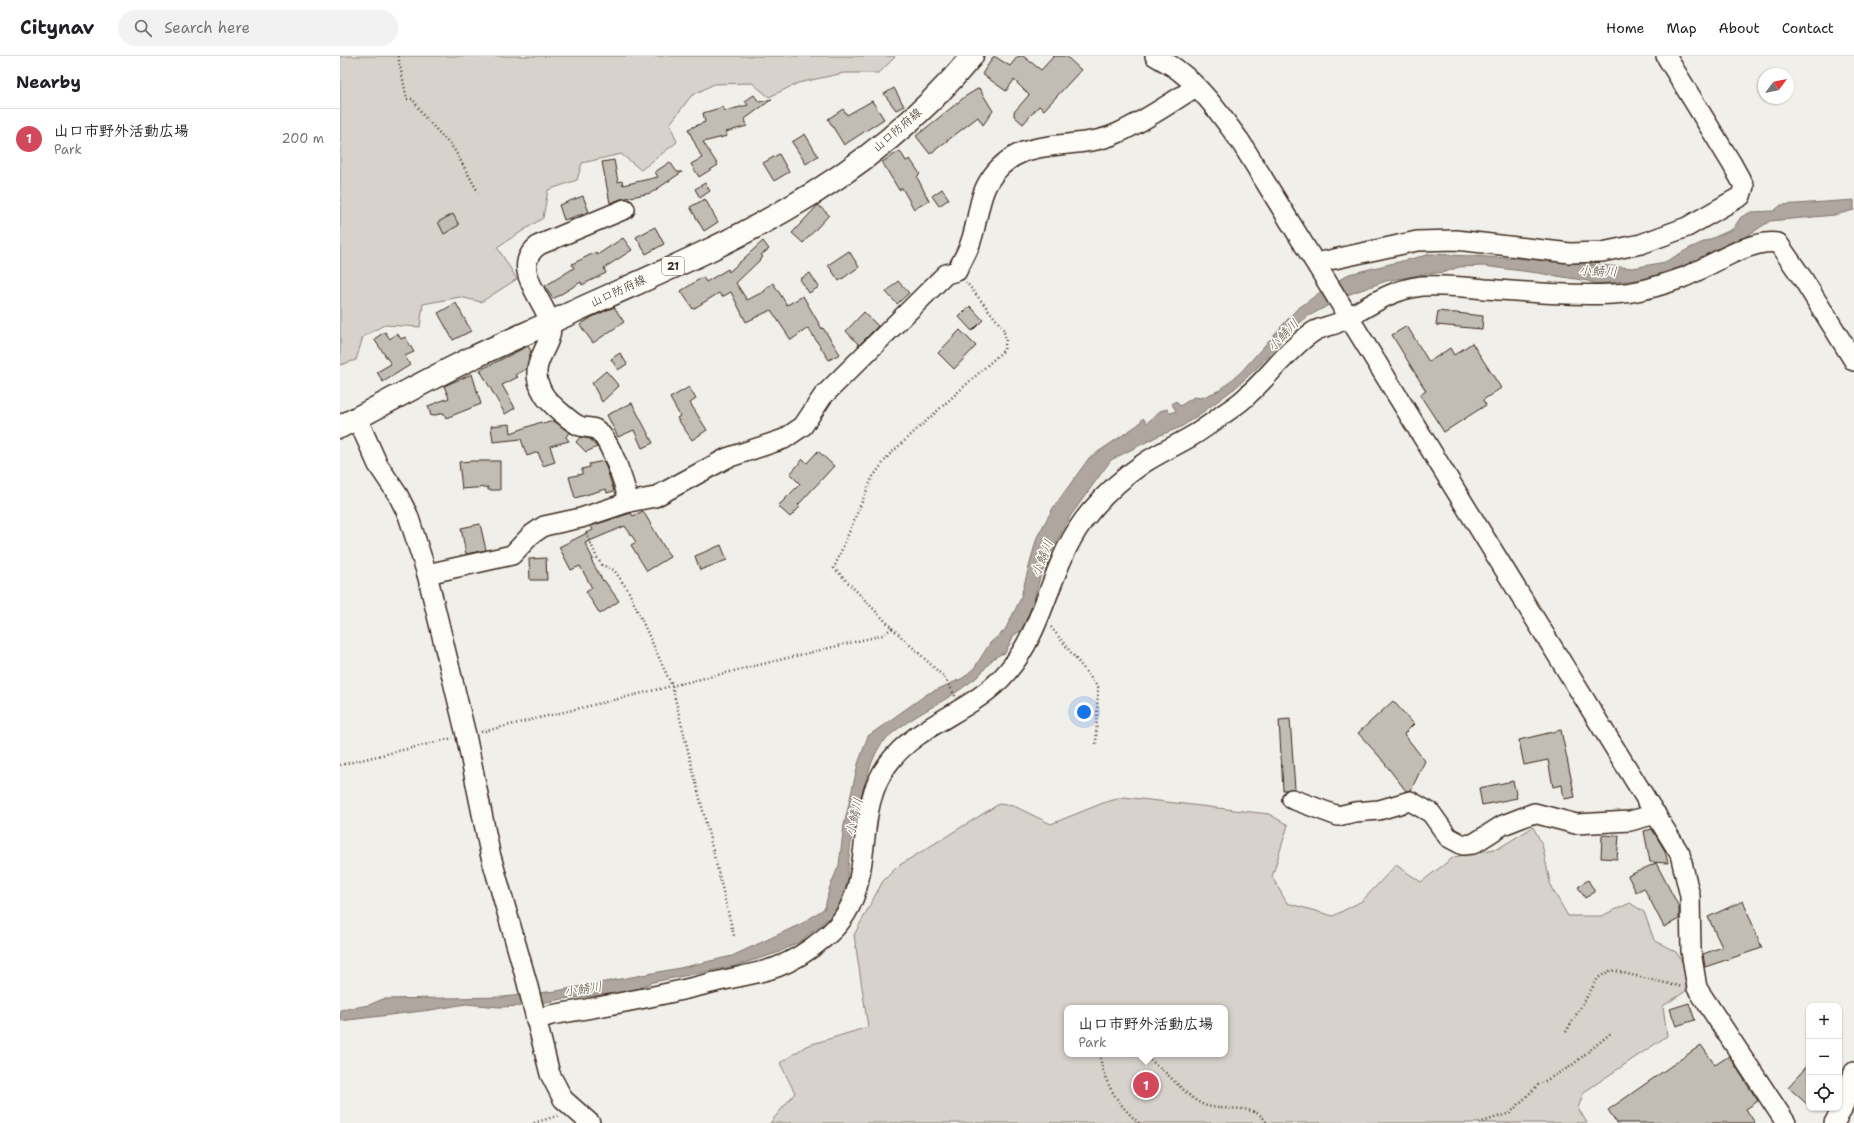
<!DOCTYPE html>
<meta charset="utf-8">
<style>
body{margin:0;font-family:"Shantell Sans","Klee One",sans-serif;background:#f2f2f2;color:#202124}
.controls{position:absolute;right:12px;bottom:12px;display:grid;overflow:hidden;border-radius:8px;box-shadow:0 1px 3px #0004}
.controls button{width:36px;height:36px;display:grid;place-items:center;padding:0;border:0;border-bottom:1px solid #e0e0e0;background:#fff;color:#202124;font:20px sans-serif}
.compass{position:absolute;left:1418px;top:12px;width:36px;height:36px;border-radius:50%;background:#fff;box-shadow:0 1px 3px #0004;rotate:58deg}
.you{position:absolute;left:744px;top:656px;width:14px;height:14px;margin:-10px;border:3px solid #fff;border-radius:50%;background:#1a73e8;box-shadow:0 0 0 6px #1a73e833}
.badge{display:grid;place-items:center;width:26px;height:26px;border-radius:50%;background:#d1495b;color:#fff;font-size:13px;font-weight:700}
.pin{position:absolute;translate:-50% -50%;border:2px solid #fff;box-shadow:0 1px 4px #0006}
.popup{position:absolute;left:724px;top:949px;width:164px;height:52px;box-sizing:border-box;display:grid;place-content:center;border-radius:8px;background:#fff;filter:drop-shadow(0 1px 3px #0005);font-size:13px;white-space:nowrap;color:#757577}
.popup b{font-size:15px;color:#202124}
.popup::after{content:'';position:absolute;left:50%;top:100%;margin-left:-8px;border:8px solid transparent;border-top-color:#fff}
.list{margin:0;padding:0;list-style:none}
h2{display:flex;justify-content:space-between;align-items:center;height:52px;margin:0;padding:0 16px;font-size:17px}
h2 small{font-size:13px;font-weight:400;color:#757577}
.list li{display:grid;grid-template-columns:26px 1fr auto;gap:12px;align-items:center;box-sizing:border-box;height:60px;padding:0 16px;border-top:1px solid #e0e0e0}
.list b{display:block;font-size:15px;white-space:nowrap}
.list p{margin:0;font-size:13px;white-space:nowrap;color:#757577}
.list em{font-size:13px;font-style:normal;color:#757577}
.icon{flex:none;width:22px;height:22px;fill:none;stroke:currentColor;stroke-width:2;stroke-linecap:round;stroke-linejoin:round}
.map{position:relative;flex:none;width:1514px;height:1067px;overflow:hidden}
header{display:flex;align-items:center;gap:24px;box-sizing:border-box;height:56px;padding:0 20px;background:#fff;border-bottom:1px solid #e0e0e0}
header strong{font-size:19px}
nav{display:flex;gap:22px;margin-inline-start:auto;font-size:14px}
.search{width:280px;height:36px;background:#f2f2f2;display:flex;align-items:center;gap:10px;box-sizing:border-box;padding:0 14px;border-radius:22px;color:#757577;font-size:15px}
main{display:flex}
aside{flex:1;background:#fff}
.map>svg:first-child{display:block}
</style>
<header>
<strong>Citynav</strong>
<div class="search"><svg class="icon" aria-label="search" viewBox="0 0 24 24"><circle cx="10" cy="10" r="6"/><path d="M15 15l6 6"/></svg>Search here</div>
<nav><a>Home</a><a>Map</a><a>About</a><a>Contact</a></nav>
</header>
<main>
<aside>
<h2>Nearby<small></small></h2>
<ul class="list">
<li><span class="badge">1</span><div><b>山口市野外活動広場</b><p>Park</p></div><em>200 m</em></li>
</ul>
</aside>
<div class="map">
<svg width="1514" height="1067" viewBox="0 0 1514 1067">
<rect width="100%" height="100%" fill="#f1efea"/>
<filter id="ink" filterUnits="userSpaceOnUse"><feTurbulence type="fractalNoise" baseFrequency=".025" numOctaves="2"/><feDisplacementMap in="SourceGraphic" scale="8" xChannelSelector="R" yChannelSelector="G"/><feConvolveMatrix kernelMatrix="1 2 1 2 8 2 1 2 1" color-interpolation-filters="sRGB"/></filter>
<g filter="url(#ink)">
<g fill="#d7d2cc" stroke="#897e75" fill-rule="evenodd">
<polygon points="0,0 553,0 555,1 539,17 504,17 458,27 429,41 412,27 374,28 351,40 330,68 337,86 301,114 281,98 242,107 237,124 208,134 203,162 157,191 177,223 141,246 120,241 83,248 80,271 44,269 23,281 16,304 0,309"/>
<path d="M784,741L929,758L948,769L932,821L947,847L993,860L1022,845L1056,809L1081,826L1114,801L1159,792L1193,771L1202,788L1211,831L1228,860H1261L1290,847L1304,856L1314,884L1336,896L1346,912V935L1323,950L1327,980L1244,1036L1238,1052L1247,1067H430L455,1037L440,1007L466,990L528,971L514,879L543,825L558,810L659,748L674,750L711,768L763,747ZM727,952H885V998H727Z"/>
</g>
<path fill="#aea69f" stroke="#80746b" d="M1514,144V154L1495,159L1430,165L1407,180L1353,206L1310,223L1256,228L1248,225L1198,217L1143,210L1119,211L1105,216L1079,219L1046,225L1007,239L967,261L951,274L919,310L895,332L867,353L841,371L818,380L771,404L731,459L717,485L701,518L693,547L682,574L674,579L665,597C652,600 649,609 640,618C635,624 627,628 621,633C596,651 565,663 543,686C526,703 502,809 509,832L495,857L461,885L437,897L395,910L313,926L291,936L222,943L186,950L159,951L126,948L91,954L0,965V954L29,949L43,943L164,941L216,935L340,912L392,900L463,867L485,852L489,833L499,809L504,769L518,708L528,680L587,638L623,622L635,611L650,587L665,574L680,544L697,481L713,452L749,402L799,368L803,362L807,367L820,355L827,353L831,357L836,355L832,348L836,345L840,350L854,341L861,342L880,334L901,316L956,254L983,234L1009,218L1091,198L1188,203L1293,212L1325,206L1350,192L1393,173L1401,161L1411,156L1434,155L1441,149Z"/>
<g fill="#c1bcb4" stroke="#3b2a1e">
<polygon points="654,0 670,10 678,0 683,0 701,14 714,0 726,0 741,14 704,54 699,50 683,68 674,60 674,56 689,39 674,24 666,35 642,18"/>
<polygon points="554,32 564,50 556,54 544,38"/>
<polygon points="639,32 653,55 643,69 638,61 590,98 576,80 626,40"/>
<polygon points="414,39 419,46 432,43 405,63 407,70 386,76 387,80 363,86 378,109 359,121 351,108 362,102 348,73 365,66 363,57 383,51 385,55 408,49 405,45"/>
<polygon points="532,45 544,63 504,89 488,63 503,53 507,59"/>
<polygon points="465,78 478,100 466,108 452,86"/>
<polygon points="560,95 566,105 570,103 580,118 577,121 589,145 574,153 562,132 559,134 542,106"/>
<polygon points="439,98 449,116 434,125 423,107"/>
<polygon points="274,104 278,126 282,125 283,129 318,121 315,116 330,106 337,116 342,116 311,137 281,143 270,147 262,106"/>
<polygon points="365,127 370,135 360,142 355,133"/>
<polygon points="602,133 609,143 599,150 592,140"/>
<polygon points="243,140 249,156 224,164 219,149"/>
<polygon points="365,143 378,166 364,175 350,151"/>
<polygon points="478,149 489,159 463,187 452,177"/>
<polygon points="113,158 119,169 104,178 98,166"/>
<polygon points="315,171 324,188 306,198 296,181"/>
<polygon points="283,182 292,194 264,212 266,217 242,229 241,226 213,243 205,230 234,212 232,208 256,196 257,199"/>
<polygon points="423,185 429,193 421,199 423,201 396,227 407,244 425,235 425,233 433,227 447,249 463,240 482,273 483,272 500,298 489,304 468,272 451,284 431,254 406,266 391,236 382,241 379,237 353,253 341,235 363,221 366,226 388,213 389,216"/>
<polygon points="509,195 519,211 499,225 488,209"/>
<polygon points="470,217 479,231 469,237 460,223"/>
<polygon points="558,225 569,237 557,248 546,236"/>
<polygon points="116,247 131,275 113,284 98,257"/>
<polygon points="630,250 643,264 632,275 619,261"/>
<polygon points="274,251 284,266 253,287 240,269 252,261"/>
<polygon points="1098,255 1143,260 1142,273 1096,269"/>
<polygon points="524,256 538,270 519,289 506,275"/>
<polygon points="1067,270 1089,306 1110,292 1114,299 1132,287 1161,332 1143,344 1146,349 1104,376 1080,339 1086,335 1052,279"/>
<polygon points="620,274 636,290 614,313 598,297"/>
<polygon points="45,276 50,283 57,277 61,283 65,281 74,296 65,300 70,309 43,326 37,316 51,308 34,283"/>
<polygon points="188,290 191,295 186,313 175,319 178,321 162,329 175,352 165,358 140,314"/>
<polygon points="280,297 287,308 278,314 271,303"/>
<polygon points="266,315 279,330 262,346 252,327"/>
<polygon points="132,318 141,348 106,362 104,357 91,360 88,350 109,342 104,330"/>
<polygon points="349,331 356,343 350,347 367,374 352,384 337,362 340,360 330,342"/>
<polygon points="292,347 313,387 302,392 294,374 278,381 267,359"/>
<polygon points="214,365 229,376 226,381 229,385 210,390 215,406 203,410 198,396 187,400 181,383 153,386 151,370 170,368 171,377 201,366 202,368"/>
<polygon points="240,381 250,383 257,391 246,396 236,386"/>
<polygon points="478,395 494,410 458,449 460,451 450,461 438,450 460,428 450,418 463,403 467,407"/>
<polygon points="131,405 160,405 160,434 148,434 148,431 122,433 119,406"/>
<polygon points="264,405 274,435 267,437 266,433 235,442 229,421 242,418 242,413 250,411 249,408"/>
<polygon points="303,455 330,501 307,515 291,489 296,486 285,470 245,487 253,503 251,504 263,525 264,524 279,545 260,558 246,536 252,532 240,510 231,514 219,491 253,474 251,470 291,457 293,460"/>
<polygon points="140,468 146,494 126,498 121,472"/>
<polygon points="381,489 387,504 360,514 355,500"/>
<polygon points="206,502 207,524 190,524 189,503"/>
<polygon points="1053,645 1074,668 1064,678 1085,705 1071,734 1066,735 1039,700 1018,677"/>
<polygon points="950,663 955,733 945,734 943,734 939,664"/>
<polygon points="1221,674 1235,741 1224,743 1222,729 1213,731 1208,704 1184,709 1179,684"/>
<polygon points="1173,725 1177,742 1142,749 1139,732"/>
<polygon points="1312,773 1325,795 1328,807 1310,806 1304,775"/>
<polygon points="1262,779 1279,780 1277,803 1261,802"/>
<polygon points="1316,807 1339,851 1339,863 1324,871 1304,832 1296,836 1288,820"/>
<polygon points="1248,824 1255,836 1245,842 1238,831"/>
<polygon points="1403,845 1422,892 1365,911 1363,898 1382,891 1368,861"/>
<polygon points="1349,947 1355,964 1336,970 1330,953"/>
<polygon points="1361,989 1375,1009 1389,1000 1418,1045 1406,1053 1415,1067 1277,1067 1268,1054"/>
<polygon points="1469,1008 1469,1050 1448,1031"/>
</g>
<g fill="none" stroke-linecap="round" stroke-linejoin="round">
<defs>
<g id="minor">
<path d="M815,0C823,5 832,9 839,15C864,34 882,61 900,85L1340,798L1350,840L1351,895L1357,932L1446,1067"/>
<path d="M285,153L199,189C168,211 204,243 210,267C216,292 183,305 204,339C208,346 233,368 240,370C245,372 251,371 255,373C270,380 285,430 289,446"/>
<polyline points="976,207 1077,185 1116,184 1230,197 1262,196 1301,188 1347,171 1401,140 1404,130 1392,108 1326,0"/>
<polyline points="17,362 38,409 58,439 68,459 87,518 126,679 150,797 186,923 210,1018 223,1043 250,1067"/>
<path d="M87,518L172,499L191,479L204,470L241,462L289,446L315,441L387,402L444,383L463,370L483,340L606,218L617,215C621,206 628,196 631,185C638,166 638,142 649,125C680,75 733,98 778,77C805,65 830,47 856,31"/>
<polyline points="952,743 998,760 1015,756 1039,754 1070,745 1091,757 1108,781 1123,789 1133,788 1163,769 1194,757 1236,768 1290,765 1316,758"/>
<path d="M196,964L211,959C266,950 321,940 375,926C395,921 417,918 437,911C453,905 471,893 484,882C543,836 508,761 548,708C579,666 634,656 667,616C708,569 710,502 751,455C766,437 785,420 804,407C819,397 837,389 852,380C864,373 874,365 885,357C894,351 903,345 910,337C931,318 949,292 973,276C979,272 987,271 995,268C1002,265 1009,261 1016,257C1038,244 1056,233 1082,230C1103,229 1125,231 1145,233C1188,236 1230,240 1273,238C1297,237 1319,230 1342,222C1368,212 1410,182 1438,187L1463,223L1514,305"/>
<polyline points="1494,1067 1502,1054 1514,1016"/>
</g>
<path id="major" d="M0,371C44,348 87,324 132,302C165,286 199,272 233,256C305,223 379,193 447,153C517,113 581,62 632,0"/>
</defs>
<use href="#minor" stroke="#3b2a1e" stroke-width="22"/>
<use href="#major" stroke="#3b2a1e" stroke-width="25"/>
<g stroke="#3b2a1e" stroke-width="2.5" stroke-dasharray="1 3" stroke-linecap="butt">
<polyline points="58,0 67,43 73,43 82,58 114,93 138,136"/>
<polyline points="246,476 257,502 262,509 274,514 288,534 332,630 394,880"/>
<polyline points="711,571 758,631 756,688"/>
<polyline points="615,640 605,622 552,572 494,512 532,422 549,399 664,294 666,284 663,272 626,226"/>
<polyline points="141,676 543,579 552,572"/>
<polyline points="0,709 113,682"/>
<polyline points="1226,976 1258,922 1271,914 1342,931"/>
<path d="M760,998C762,1025 779,1050 799,1067"/>
<path d="M787,998C794,999 802,1000 808,1003C826,1013 843,1038 862,1048C883,1058 913,1044 927,1067"/>
<polyline points="194,1067 220,1059"/>
<polyline points="1139,1067 1170,1057 1198,1029 1231,1010 1271,977"/>
</g>
<use href="#minor" stroke="#fdfcf7" stroke-width="19"/>
<use href="#major" stroke="#fdfcf7" stroke-width="22"/>
</g>
</g>
<g text-anchor="middle" dominant-baseline="central" stroke-width="3" stroke-linejoin="round" paint-order="stroke">
<rect fill="#fdfcf7" stroke="#75695f" stroke-width="1" x="322" y="201" width="22" height="18" rx="3"/>
<g font-size="11" font-weight="bold" fill="#3b2a1e">
<text x="333" y="210">21</text>
</g>
<g font-size="12" fill="#3b2a1e" stroke="#fdfcf7">
<text transform="translate(557 74) rotate(-41)">山口防府線</text>
<text transform="translate(278 235) rotate(-25)">山口防府線</text>
</g>
<g font-size="13" font-style="italic" fill="#63554b" stroke="#fdfcf7">
<text transform="translate(1258 215) rotate(2)">小鯖川</text>
<text transform="translate(943 279) rotate(-46)">小鯖川</text>
<text transform="translate(702 502) rotate(-68)">小鯖川</text>
<text transform="translate(514 761) rotate(-77)">小鯖川</text>
<text transform="translate(243 933) rotate(-9)">小鯖川</text>
</g>
</g>
</svg>
<div class="controls">
<button>+</button>
<button>−</button>
<button><svg class="icon" aria-label="locate" viewBox="0 0 24 24"><circle cx="12" cy="12" r="6"/><path d="M12 2v4M12 18v4M2 12h4M18 12h4"/></svg></button>
</div>
<svg class="compass" viewBox="-18 -18 36 36"><path d="M0-13l5 13h-10z" fill="#e53935"/><path d="M0 13l5-13h-10z" fill="#757577"/></svg>
<div class="you"></div>
<div class="pin badge" style="left:806px;top:1029px">1</div>
<div class="popup"><b>山口市野外活動広場</b>Park</div>
</div>
</main>
